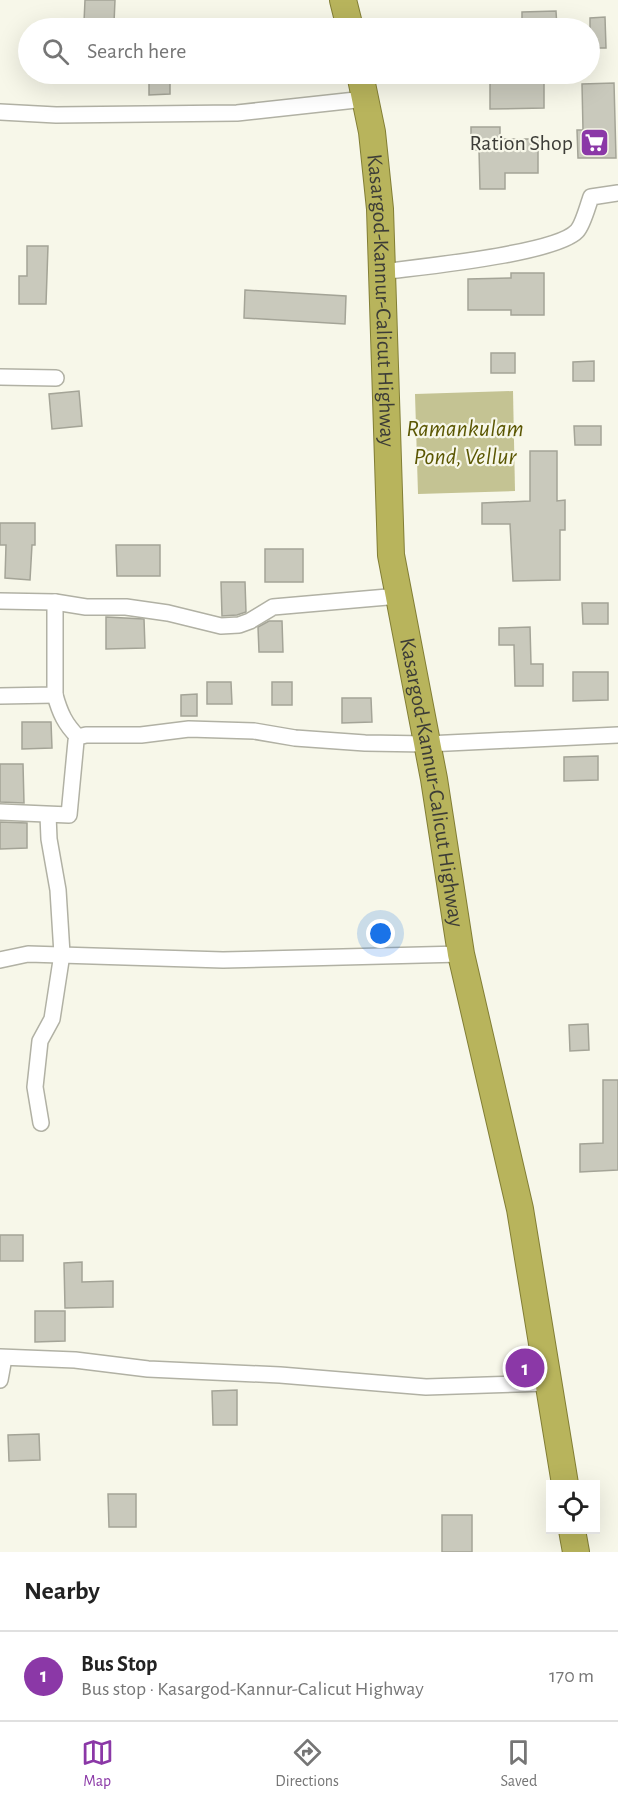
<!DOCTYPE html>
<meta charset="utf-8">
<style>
body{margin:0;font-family:"Alegreya Sans",sans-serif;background:#f2f2f2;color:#222}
.controls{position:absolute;right:18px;bottom:18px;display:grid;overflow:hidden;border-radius:0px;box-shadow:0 6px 24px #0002}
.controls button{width:54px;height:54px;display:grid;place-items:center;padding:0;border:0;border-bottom:2px solid #e0e0e0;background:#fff;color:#222;font:30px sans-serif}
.you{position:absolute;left:381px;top:934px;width:21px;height:21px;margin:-15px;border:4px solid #fff;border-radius:50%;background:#1a73e8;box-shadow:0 0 0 9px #1a73e833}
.badge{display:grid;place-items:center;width:39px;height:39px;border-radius:50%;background:#8b38a7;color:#fff;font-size:20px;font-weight:700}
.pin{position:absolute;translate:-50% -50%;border:3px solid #fff;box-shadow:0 2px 6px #0006}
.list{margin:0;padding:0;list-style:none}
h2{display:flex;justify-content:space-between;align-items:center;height:78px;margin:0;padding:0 24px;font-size:26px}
h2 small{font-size:20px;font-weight:400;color:#767676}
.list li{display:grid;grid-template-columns:39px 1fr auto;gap:18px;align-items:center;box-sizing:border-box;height:90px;padding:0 24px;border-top:2px solid #e0e0e0}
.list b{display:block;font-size:22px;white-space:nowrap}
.list p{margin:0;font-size:20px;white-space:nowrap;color:#767676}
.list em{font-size:20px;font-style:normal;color:#767676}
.icon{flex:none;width:33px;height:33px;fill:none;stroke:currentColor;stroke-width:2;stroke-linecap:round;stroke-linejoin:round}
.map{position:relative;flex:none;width:618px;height:1552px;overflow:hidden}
.search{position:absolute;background:#fff;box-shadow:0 6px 24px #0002;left:18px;right:18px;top:18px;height:66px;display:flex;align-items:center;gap:15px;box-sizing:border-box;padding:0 21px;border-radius:33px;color:#767676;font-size:22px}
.sheet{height:168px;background:#fff}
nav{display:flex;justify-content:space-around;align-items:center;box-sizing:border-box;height:84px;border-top:2px solid #e0e0e0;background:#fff;font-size:16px;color:#767676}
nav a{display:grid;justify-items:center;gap:3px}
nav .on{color:#8b38a7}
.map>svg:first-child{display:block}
</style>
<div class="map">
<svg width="618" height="1552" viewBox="0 0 618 1552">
<rect width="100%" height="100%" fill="#f7f7e9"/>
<polygon fill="#c4c393" points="513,391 515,491 418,494 415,394"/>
<g fill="#c9c9bc" stroke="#a4a497" stroke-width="1.5">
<polygon points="85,0 115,0 114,23 84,22"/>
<polygon points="556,11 557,28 522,28 522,12"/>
<polygon points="605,17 606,48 590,48 590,18"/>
<polygon points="149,74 170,74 170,94 149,95"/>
<polygon points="521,78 544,78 544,108 490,109 490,83 521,82"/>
<polygon points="614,83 616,158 578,158 577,130 583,130 582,84"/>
<polygon points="471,127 500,127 500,139 538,139 538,173 505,173 505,189 480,189 479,150 471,150"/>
<polygon points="27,246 48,246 46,304 19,304 19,276 27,276"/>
<polygon points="511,273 544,273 544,315 511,315 511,310 468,310 468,279 511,278"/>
<polygon points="245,290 346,296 345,324 244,318"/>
<rect x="491" y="353" width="24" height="20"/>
<polygon points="594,361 594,381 573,381 573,362"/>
<polygon points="79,391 82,426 52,429 49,394"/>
<polygon points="574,426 601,426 601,445 575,445"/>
<polygon points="530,451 557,451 557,501 565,500 565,530 560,530 560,580 513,581 510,524 482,524 482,503 530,501"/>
<polygon points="0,523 35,523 35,545 32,545 30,580 5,578 6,545 0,545"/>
<polygon points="116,545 160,545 160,576 117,576"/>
<rect x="265" y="549" width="38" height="33"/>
<polygon points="221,582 245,582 246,612 237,615 222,616"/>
<polygon points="582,603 608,603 608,624 583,624"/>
<polygon points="106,617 144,619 145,648 106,649"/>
<polygon points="269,621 282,621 283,652 259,652 258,627"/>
<polygon points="530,627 531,664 543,664 543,686 515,686 514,645 499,645 499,628"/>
<polygon points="573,672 608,672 608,700 573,701"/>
<polygon points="207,682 231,682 232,704 207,704"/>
<rect x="272" y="682" width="20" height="23"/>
<polygon points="197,694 197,716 181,716 181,695"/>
<polygon points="342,698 371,698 372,722 342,723"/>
<polygon points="22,722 51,722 52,748 22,749"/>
<polygon points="598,756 598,780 564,781 564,757"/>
<polygon points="0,764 23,764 24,803 0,802"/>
<polygon points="0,822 27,823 27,848 0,849"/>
<polygon points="588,1024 589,1050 570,1051 569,1025"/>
<polygon points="603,1080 618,1080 618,1170 580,1172 580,1144 603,1143"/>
<rect x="0" y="1235" width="23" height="26"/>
<polygon points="82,1262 82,1282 113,1281 113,1307 65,1308 64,1263"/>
<polygon points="35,1311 65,1311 65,1341 35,1342"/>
<polygon points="237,1390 237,1425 213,1425 212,1391"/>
<polygon points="39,1434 40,1460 9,1461 8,1435"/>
<polygon points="108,1494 136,1494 136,1527 109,1527"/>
<rect x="442" y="1515" width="30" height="37"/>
</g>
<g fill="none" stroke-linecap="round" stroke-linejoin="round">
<defs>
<g id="minor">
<polyline points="0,112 56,115 237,113 365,99"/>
<path d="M382,272C418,267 556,254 577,231C583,225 588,205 591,197L618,193"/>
<polyline points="0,377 56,378"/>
<polyline points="0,601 55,602 86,607 126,607 168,613 221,626 239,625 250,621 273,607 399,596"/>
<path d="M55,695C60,713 65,724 78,737"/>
<polyline points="0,696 55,695 55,602"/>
<polyline points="0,812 69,815 76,741 78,737 86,735 141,735 189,729 254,731 295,738 365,743 427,744 618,735"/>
<polyline points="0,960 28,954 223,960 461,954"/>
<polyline points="41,1123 35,1087 40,1041 52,1019 62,954 58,890 49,839 48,815"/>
<polyline points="0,1357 75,1360 148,1369 280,1375 426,1387 548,1383"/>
<polyline points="0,1380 4,1358"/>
</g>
<g id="trunk">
<polyline points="343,0 350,28"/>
<path id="s1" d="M360,74L372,132L380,209L391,555L434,779L461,954L520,1209L565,1484"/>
<polyline points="572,1530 576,1552"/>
</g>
</defs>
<use href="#minor" stroke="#b1b1a4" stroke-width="18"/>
<use href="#trunk" stroke="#827e35" stroke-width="28"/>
<use href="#minor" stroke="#fff" stroke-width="15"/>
<use href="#trunk" stroke="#b8b45c" stroke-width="26"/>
</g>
<defs>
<symbol id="supermarket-square" viewBox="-11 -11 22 22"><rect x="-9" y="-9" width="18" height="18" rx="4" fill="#8b38a7" stroke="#f7f7e9"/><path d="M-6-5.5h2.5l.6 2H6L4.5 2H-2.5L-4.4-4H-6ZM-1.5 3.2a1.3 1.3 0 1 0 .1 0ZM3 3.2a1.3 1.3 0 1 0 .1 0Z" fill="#fff"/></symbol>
</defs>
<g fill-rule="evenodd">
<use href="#supermarket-square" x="578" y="126" width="33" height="33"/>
</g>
<g text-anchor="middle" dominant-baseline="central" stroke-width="4.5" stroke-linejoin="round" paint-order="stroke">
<g font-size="22" fill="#3c3c37" stroke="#f7f7e9" text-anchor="end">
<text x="573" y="143">Ration Shop</text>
</g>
<g font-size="22" fill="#3c3c37" stroke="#f7f7e9">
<text stroke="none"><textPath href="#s1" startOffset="228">Kasargod-Kannur-Calicut Highway</textPath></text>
<text stroke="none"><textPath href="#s1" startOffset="714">Kasargod-Kannur-Calicut Highway</textPath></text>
</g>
<g font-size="24" font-style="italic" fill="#5b5703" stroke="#f7f7e9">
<text x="465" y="429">Ramankulam<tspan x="465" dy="28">Pond, Vellur</tspan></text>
</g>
</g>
</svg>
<div class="controls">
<button><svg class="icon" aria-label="locate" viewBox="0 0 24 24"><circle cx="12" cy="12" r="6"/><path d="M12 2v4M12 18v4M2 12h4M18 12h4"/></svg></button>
</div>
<div class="you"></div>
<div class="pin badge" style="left:525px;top:1368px">1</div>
<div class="search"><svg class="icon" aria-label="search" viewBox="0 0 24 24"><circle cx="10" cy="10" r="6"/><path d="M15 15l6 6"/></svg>Search here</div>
</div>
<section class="sheet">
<h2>Nearby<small></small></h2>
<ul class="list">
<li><span class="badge">1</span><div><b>Bus Stop</b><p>Bus stop · Kasargod-Kannur-Calicut Highway</p></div><em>170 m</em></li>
</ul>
</section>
<nav>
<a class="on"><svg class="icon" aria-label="map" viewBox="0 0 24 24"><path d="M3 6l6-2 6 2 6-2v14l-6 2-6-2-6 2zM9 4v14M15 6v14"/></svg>Map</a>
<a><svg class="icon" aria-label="directions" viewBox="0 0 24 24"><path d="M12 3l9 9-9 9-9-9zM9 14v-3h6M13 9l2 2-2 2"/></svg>Directions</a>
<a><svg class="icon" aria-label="saved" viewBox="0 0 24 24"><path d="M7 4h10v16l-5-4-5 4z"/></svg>Saved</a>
</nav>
